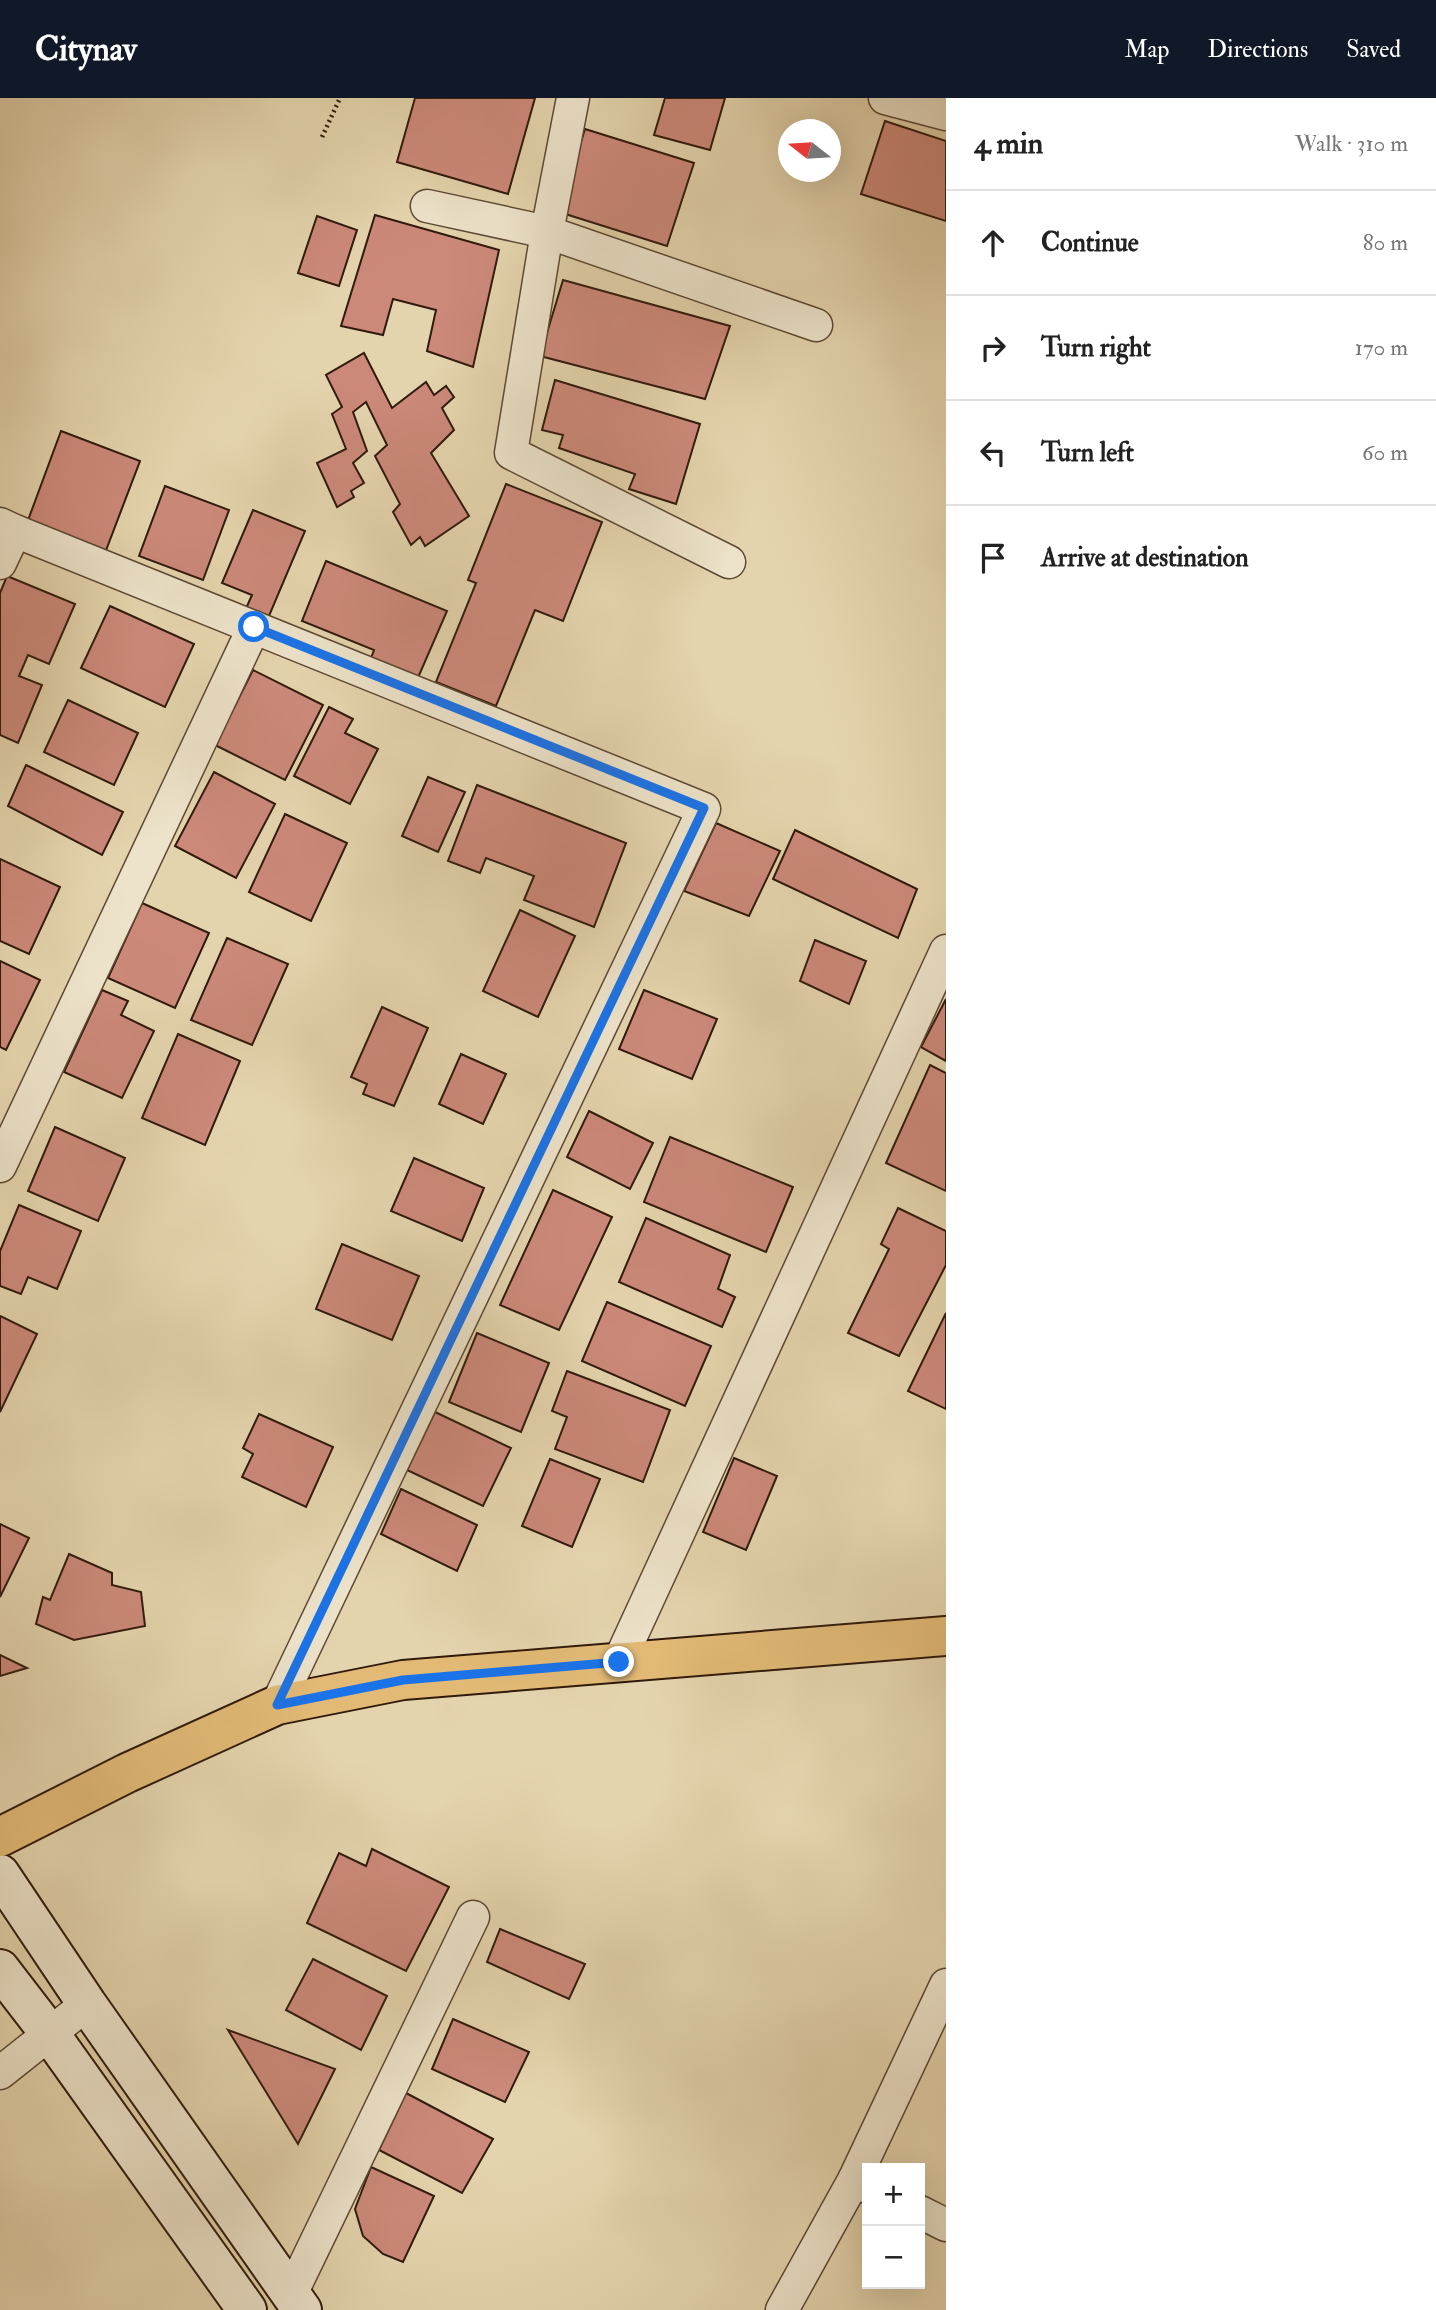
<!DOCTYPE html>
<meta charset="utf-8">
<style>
body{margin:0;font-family:"IM FELL Double Pica",serif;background:#f2f2f2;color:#222}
.controls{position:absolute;right:21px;bottom:21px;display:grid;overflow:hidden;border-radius:0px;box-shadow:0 7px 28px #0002}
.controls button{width:63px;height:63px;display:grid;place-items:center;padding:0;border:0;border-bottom:2px solid #e0e0e0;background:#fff;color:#222;font:35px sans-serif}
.compass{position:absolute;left:778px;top:21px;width:63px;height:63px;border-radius:50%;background:#fff;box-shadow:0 7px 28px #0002;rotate:287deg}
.stop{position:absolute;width:21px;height:21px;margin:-16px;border:5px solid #1a73e8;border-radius:50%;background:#fff}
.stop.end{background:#1a73e8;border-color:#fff;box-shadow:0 2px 7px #0008}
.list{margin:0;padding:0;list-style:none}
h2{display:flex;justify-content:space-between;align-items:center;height:91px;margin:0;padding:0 28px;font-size:30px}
h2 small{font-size:23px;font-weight:400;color:#767676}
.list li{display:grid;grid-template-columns:46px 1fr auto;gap:21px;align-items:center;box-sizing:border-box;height:105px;padding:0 28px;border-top:2px solid #e0e0e0}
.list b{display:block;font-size:26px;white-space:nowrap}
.list em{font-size:23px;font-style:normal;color:#767676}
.icon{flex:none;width:38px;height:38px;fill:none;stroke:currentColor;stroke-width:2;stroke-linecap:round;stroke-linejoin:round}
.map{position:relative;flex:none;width:946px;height:2212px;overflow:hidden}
header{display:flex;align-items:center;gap:42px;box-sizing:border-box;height:98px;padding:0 35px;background:#111827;color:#fff}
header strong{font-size:33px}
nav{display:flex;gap:38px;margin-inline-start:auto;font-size:24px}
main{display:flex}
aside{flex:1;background:#fff}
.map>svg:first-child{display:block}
</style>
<header>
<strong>Citynav</strong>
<nav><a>Map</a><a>Directions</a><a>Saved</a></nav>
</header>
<main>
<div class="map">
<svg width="946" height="2212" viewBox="0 0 946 2212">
<rect width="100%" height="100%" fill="#e4d4ad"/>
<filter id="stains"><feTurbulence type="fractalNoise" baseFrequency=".00286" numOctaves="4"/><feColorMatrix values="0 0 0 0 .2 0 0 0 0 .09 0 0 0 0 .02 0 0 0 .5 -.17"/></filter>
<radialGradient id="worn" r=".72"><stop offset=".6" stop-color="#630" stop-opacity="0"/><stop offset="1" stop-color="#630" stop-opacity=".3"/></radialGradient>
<g fill="#cc897a" stroke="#301a0b" stroke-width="2">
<polygon points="415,0 535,0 508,96 397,64"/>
<polygon points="665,0 725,0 710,52 654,37"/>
<polygon points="885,23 946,43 946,123 861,96"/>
<polygon points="585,31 694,65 667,148 559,114"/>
<polygon points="375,117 499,152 473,269 427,253 436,212 393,201 383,237 341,228"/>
<polygon points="317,118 357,132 339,188 298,175"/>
<polygon points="563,182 730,228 705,301 540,258"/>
<polygon points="364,255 392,310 426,284 434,297 446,288 454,299 442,310 454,332 431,355 469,418 425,448 420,439 411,447 393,414 400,406 375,358 387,347 366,304 353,314 367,353 353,365 364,385 351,393 354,399 337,409 317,365 346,351 332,316 342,309 326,277"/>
<polygon points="555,282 700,326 676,406 629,391 635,376 559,350 563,337 542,332"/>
<polygon points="61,333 140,363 105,455 27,425"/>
<polygon points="506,386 602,424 563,523 535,512 496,608 436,584 476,485 468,482"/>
<polygon points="165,388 229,412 203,482 139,458"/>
<polygon points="253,412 305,433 266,525 244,515 252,497 222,485"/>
<polygon points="326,463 447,513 417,582 370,563 374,552 302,523"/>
<polygon points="7,478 75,506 49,566 28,557 19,578 42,587 18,645 0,637 0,495"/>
<polygon points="110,508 194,546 165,609 81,570"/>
<polygon points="253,572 323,607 285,682 215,647"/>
<polygon points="68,602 138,635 114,687 44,654"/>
<polygon points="329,609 353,621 345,635 378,651 350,706 294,678"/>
<polygon points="26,667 123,714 102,757 8,708"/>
<polygon points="214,674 275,706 236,780 175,748"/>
<polygon points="428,679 465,694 438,754 402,738"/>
<polygon points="477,687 626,745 594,829 524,802 534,778 486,760 480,775 448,763"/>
<polygon points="285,716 347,745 311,823 249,794"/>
<polygon points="716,725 780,753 749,818 684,793"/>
<polygon points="795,732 917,791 898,840 773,781"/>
<polygon points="0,761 60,789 29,856 0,843"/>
<polygon points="142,805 209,835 175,910 108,880"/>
<polygon points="520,812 575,838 538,919 483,893"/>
<polygon points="227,840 288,866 252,947 191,922"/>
<polygon points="815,842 866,863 849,906 800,883"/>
<polygon points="0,863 40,882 6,952 0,949"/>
<polygon points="102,892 128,903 121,917 154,933 122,1000 64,974"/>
<polygon points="644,892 717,921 692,981 619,951"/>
<polygon points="946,901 946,963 921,949"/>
<polygon points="382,909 428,930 394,1008 363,996 367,986 351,979"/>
<polygon points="178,936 240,963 205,1047 142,1020"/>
<polygon points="461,956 506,976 483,1026 439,1006"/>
<polygon points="930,967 946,975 946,1093 886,1065"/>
<polygon points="589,1013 653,1045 630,1091 567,1059"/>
<polygon points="55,1029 125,1060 98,1123 28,1093"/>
<polygon points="670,1039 793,1089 766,1154 644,1104"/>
<polygon points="414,1060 484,1090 462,1143 391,1113"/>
<polygon points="553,1092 612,1119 559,1232 500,1207"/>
<polygon points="19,1107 81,1133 57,1191 28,1179 21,1196 0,1188 0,1153"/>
<polygon points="898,1110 946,1133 946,1167 899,1258 848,1235 889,1151 881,1146"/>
<polygon points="646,1120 730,1157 718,1191 735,1199 722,1229 619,1184"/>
<polygon points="342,1146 419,1178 392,1242 316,1211"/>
<polygon points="607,1204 711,1248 685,1308 582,1263"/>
<polygon points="946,1215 946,1311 908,1293"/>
<polygon points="0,1218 37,1236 0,1314"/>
<polygon points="477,1235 549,1265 521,1334 449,1304"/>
<polygon points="567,1273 670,1312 643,1384 555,1351 567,1319 552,1313"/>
<polygon points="435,1314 511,1350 483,1408 407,1372"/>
<polygon points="259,1316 333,1349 306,1409 242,1379 253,1356 243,1350"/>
<polygon points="734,1360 777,1378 746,1452 703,1434"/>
<polygon points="550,1361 600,1381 572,1449 522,1428"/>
<polygon points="401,1391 477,1427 457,1473 381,1436"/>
<polygon points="0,1426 29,1440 0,1499"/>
<polygon points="69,1456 112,1475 112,1487 141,1494 145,1528 74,1542 36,1526 43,1499 50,1502"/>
<polygon points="0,1557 27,1570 0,1578"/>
<polygon points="372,1751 449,1789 406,1873 307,1825 339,1755 366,1768"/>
<polygon points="500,1831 585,1866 569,1901 487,1864"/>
<polygon points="313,1861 387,1898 361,1952 286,1912"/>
<polygon points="453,1921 529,1954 505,2004 432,1971"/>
<polygon points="228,1932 335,1971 298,2046"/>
<polygon points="406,1995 493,2041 462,2095 379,2052"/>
<polygon points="371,2069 434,2098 403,2164 383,2156 363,2138 355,2111"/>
</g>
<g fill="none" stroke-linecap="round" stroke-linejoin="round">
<defs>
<g id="street">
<polyline points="573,0 547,134 511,355 729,464"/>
<polyline points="885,0 946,16"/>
<polyline points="427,108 547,134 816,227"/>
<polyline points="0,426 15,433 0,465"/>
<polyline points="15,433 704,711 277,1607"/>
<polyline points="0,1068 254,529"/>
<polyline points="619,1564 946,853"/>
<polyline points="0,1975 87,1906"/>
<polyline points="854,2082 946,1887"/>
<polyline points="920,2114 946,2127"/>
<polyline points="291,2196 473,1819"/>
<polyline points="782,2212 854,2082 867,2089"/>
</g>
<g id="secondary">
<polyline points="0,1776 87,1906 302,2212"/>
<polyline points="0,1871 50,1936 247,2212"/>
</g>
<polyline id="primary" points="0,1739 127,1675 277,1607 403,1582 946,1538"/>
</defs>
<use href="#street" stroke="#5d4834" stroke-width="35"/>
<use href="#secondary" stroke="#301a0b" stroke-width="42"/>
<use href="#primary" stroke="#301a0b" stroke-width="42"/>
<polyline stroke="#301a0b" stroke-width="4.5" stroke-dasharray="2 3.5" stroke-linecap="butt" points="322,39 340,0"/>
<use href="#street" stroke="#ede3ca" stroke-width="32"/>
<use href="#secondary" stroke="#ede3ca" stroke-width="38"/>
<use href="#primary" stroke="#e2ba76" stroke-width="38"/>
</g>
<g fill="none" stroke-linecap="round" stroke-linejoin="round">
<polyline stroke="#1a73e8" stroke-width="9" points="254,529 704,710 277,1607 403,1582 619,1564"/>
</g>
<rect width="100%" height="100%" filter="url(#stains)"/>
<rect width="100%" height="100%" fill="url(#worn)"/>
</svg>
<div class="controls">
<button>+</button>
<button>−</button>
</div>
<svg class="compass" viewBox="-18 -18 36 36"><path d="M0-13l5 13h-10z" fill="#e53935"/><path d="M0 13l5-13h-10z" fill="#767676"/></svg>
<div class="stop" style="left:254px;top:529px"></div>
<div class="stop end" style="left:619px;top:1564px"></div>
</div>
<aside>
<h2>4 min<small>Walk · 310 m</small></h2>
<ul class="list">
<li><svg class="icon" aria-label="ahead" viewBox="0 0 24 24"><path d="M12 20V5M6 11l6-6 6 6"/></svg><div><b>Continue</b></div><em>80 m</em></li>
<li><svg class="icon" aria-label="right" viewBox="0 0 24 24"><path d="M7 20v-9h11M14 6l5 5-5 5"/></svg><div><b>Turn right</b></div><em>170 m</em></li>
<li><svg class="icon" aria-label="left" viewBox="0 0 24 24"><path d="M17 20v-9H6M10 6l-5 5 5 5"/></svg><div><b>Turn left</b></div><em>60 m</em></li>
<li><svg class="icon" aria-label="arrive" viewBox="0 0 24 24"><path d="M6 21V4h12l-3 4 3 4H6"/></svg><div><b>Arrive at destination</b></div></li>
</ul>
</aside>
</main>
